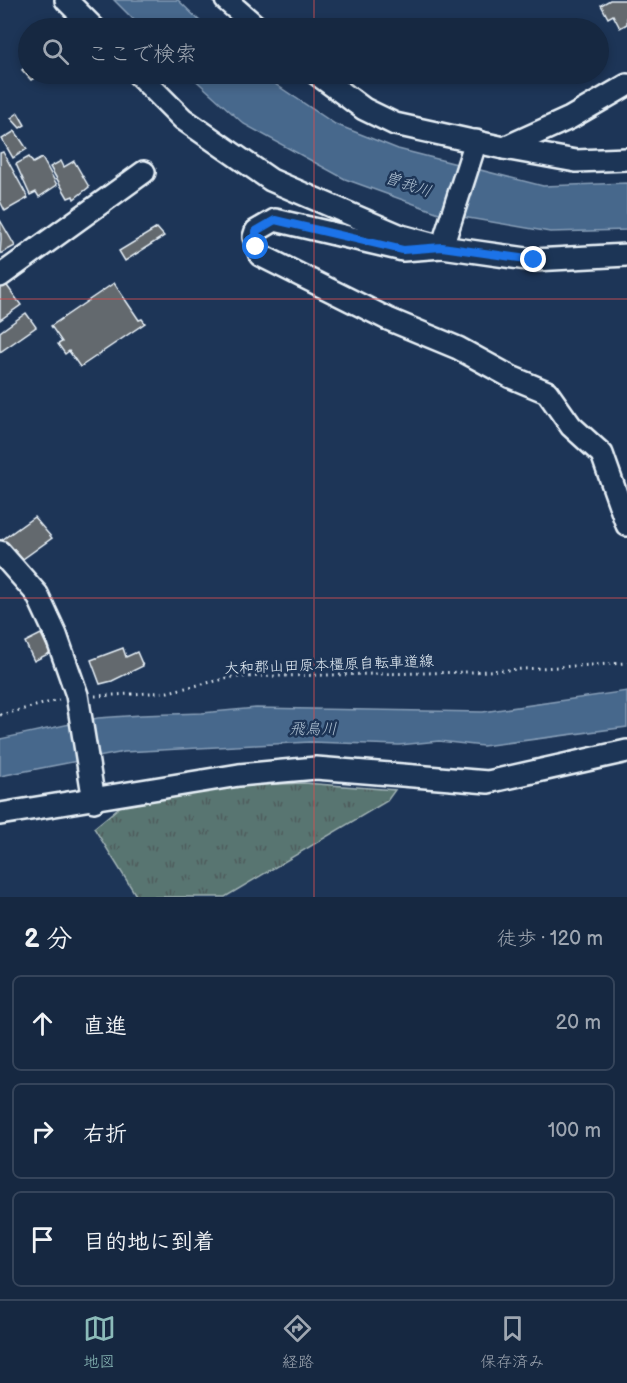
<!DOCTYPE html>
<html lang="ja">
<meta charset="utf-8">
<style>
body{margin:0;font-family:"Balsamiq Sans","Klee One",sans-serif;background:#1f3048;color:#f1f3f6}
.stop{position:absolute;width:18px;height:18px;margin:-14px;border:4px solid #1a73e8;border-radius:50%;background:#fff}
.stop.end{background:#1a73e8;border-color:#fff;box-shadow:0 2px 6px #0008}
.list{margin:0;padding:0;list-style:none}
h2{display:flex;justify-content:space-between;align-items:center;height:78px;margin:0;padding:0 24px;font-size:26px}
h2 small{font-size:20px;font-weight:400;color:#9ea6b1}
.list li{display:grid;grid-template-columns:39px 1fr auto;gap:18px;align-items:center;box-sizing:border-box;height:96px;margin:0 12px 12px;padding:0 12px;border:2px solid #35445a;border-radius:9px}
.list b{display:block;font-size:22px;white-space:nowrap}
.list em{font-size:20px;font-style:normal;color:#9ea6b1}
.icon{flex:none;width:33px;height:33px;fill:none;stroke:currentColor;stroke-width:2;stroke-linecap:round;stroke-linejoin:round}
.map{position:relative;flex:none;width:627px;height:897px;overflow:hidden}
.search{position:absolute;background:#162841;box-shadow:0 3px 9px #0003;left:18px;right:18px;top:18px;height:66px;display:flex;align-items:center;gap:15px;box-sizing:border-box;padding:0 21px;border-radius:33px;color:#9ea6b1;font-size:22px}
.sheet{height:402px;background:#162841}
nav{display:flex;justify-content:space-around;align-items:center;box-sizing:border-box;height:84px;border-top:2px solid #35445a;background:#162841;font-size:16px;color:#9ea6b1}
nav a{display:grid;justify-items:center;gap:3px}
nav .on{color:#8bbbb9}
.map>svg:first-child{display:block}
</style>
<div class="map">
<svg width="627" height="897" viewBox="0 0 627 897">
<defs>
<pattern id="grass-tufts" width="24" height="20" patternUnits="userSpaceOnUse" patternTransform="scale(1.5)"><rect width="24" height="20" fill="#587471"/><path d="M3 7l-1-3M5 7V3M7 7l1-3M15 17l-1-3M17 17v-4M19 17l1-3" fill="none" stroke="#4e5c5c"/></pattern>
</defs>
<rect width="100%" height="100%" fill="#1d3557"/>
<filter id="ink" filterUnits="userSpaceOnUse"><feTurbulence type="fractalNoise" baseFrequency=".0167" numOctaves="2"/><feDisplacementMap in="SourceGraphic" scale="12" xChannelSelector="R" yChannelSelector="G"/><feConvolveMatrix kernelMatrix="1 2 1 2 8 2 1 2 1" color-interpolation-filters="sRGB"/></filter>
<g filter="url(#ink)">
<polygon fill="url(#grass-tufts)" stroke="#a0b2b4" stroke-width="1.5" points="304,783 395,790 387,801 225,897 137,897 94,828 128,800 217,787"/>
<g fill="#46678c" stroke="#879eb7" stroke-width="1.5">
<polygon points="114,0 178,0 207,28 142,28"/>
<polygon points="189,74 260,74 335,124 398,149 543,186 627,183 627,230 550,232 439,213 345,179 244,124"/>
<polygon points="627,691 627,727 483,746 439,741 399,745 310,742 124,752 0,776 0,739 98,718 141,715 202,713 256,708 483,712"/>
</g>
<g fill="#63696e" stroke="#e8f1f8" stroke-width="1.5">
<polygon points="610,0 627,0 627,24 620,28 613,15 608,18 601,5"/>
<polygon points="28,66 28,74 41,74 31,80 22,70"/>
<polygon points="18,113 25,125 20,128 11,118"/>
<polygon points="15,131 27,149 13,158 2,139"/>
<polygon points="3,152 28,198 5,211 0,201 0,153"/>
<polygon points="29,157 33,163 42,158 57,185 39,197 36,192 30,195 16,164"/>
<polygon points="61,161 64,167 74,161 89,187 74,199 73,196 68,198 50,167"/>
<polygon points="0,220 15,246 0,254 1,239"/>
<polygon points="157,228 164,236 125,261 119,251"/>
<polygon points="5,283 21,305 0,320 0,286"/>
<polygon points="114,283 139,320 142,319 145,323 80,367 69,351 65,354 58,344 62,342 51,326"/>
<polygon points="26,313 36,327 0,352 0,332"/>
<polygon points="34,517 52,538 20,561 2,540"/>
<polygon points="41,634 50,653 34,661 25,642"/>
<polygon points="123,648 126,657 137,652 143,666 112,681 100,684 91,660"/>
</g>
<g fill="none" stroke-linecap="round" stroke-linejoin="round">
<defs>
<g id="minor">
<polyline points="66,0 94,28"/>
<polyline points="226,0 258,28"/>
<polyline points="138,74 183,119 271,180 401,236 442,247 534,260 627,255"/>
<polyline points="317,74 364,109 395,124 504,148 576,161 627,159"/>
<polyline points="504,148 570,118 627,85"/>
<polyline points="442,247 403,250 275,220 256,231 254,237 260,255 388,319 458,348 511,377 547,392 571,426 602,454 627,525"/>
<polyline points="442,247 476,141"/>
<polyline points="0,276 144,172"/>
<polyline points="0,552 37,594 56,635 77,695 94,801"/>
<polyline points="0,814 239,775 316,768 488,782 627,751"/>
</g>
</defs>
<use href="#minor" stroke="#e8f1f8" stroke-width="26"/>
<g stroke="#e8f1f8" stroke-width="3" stroke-dasharray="1.5 4.5" stroke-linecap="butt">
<polyline points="95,696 168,692 233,677 471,672 627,663"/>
<polyline points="0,715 59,700"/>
</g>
<use href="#minor" stroke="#1d3557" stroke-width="21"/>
</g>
</g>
<g fill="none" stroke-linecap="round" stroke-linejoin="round" filter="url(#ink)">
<polyline stroke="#1a73e8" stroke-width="8" points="256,247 256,231 275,220 403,250 442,247 534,260"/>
</g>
<path fill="none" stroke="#da5052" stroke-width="1.5" stroke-opacity="0.55" d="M314,0V28M314,74V897M0,299H627M0,598H627"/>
<g text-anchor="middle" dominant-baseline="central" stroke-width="5" stroke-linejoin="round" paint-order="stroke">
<g font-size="15" fill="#e8f1f8" stroke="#1d3557">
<text transform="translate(329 665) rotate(-2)">大和郡山田原本橿原自転車道線</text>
</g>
<g font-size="16" font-style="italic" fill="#afc1d2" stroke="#1d3557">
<text transform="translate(408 185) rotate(19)">曽我川</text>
<text x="313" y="729">飛鳥川</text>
</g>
</g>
</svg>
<div class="stop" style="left:256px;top:247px"></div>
<div class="stop end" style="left:534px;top:260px"></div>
<div class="search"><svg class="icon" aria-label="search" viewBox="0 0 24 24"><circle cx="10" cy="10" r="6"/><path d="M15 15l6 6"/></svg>ここで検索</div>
</div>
<section class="sheet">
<h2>2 分<small>徒歩 · 120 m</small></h2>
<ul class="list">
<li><svg class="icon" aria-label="ahead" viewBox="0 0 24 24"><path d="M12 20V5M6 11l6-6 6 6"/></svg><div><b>直進</b></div><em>20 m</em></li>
<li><svg class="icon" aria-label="right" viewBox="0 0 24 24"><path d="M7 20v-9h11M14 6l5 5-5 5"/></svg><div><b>右折</b></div><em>100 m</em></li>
<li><svg class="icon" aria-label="arrive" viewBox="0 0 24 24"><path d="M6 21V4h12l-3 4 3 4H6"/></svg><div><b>目的地に到着</b></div></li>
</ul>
</section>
<nav>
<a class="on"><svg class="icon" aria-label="map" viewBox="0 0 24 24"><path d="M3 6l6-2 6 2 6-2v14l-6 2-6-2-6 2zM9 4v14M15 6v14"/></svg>地図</a>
<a><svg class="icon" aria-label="directions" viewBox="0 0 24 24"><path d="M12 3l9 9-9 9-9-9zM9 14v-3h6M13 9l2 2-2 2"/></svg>経路</a>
<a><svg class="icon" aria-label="saved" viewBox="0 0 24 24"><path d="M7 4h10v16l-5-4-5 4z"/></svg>保存済み</a>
</nav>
